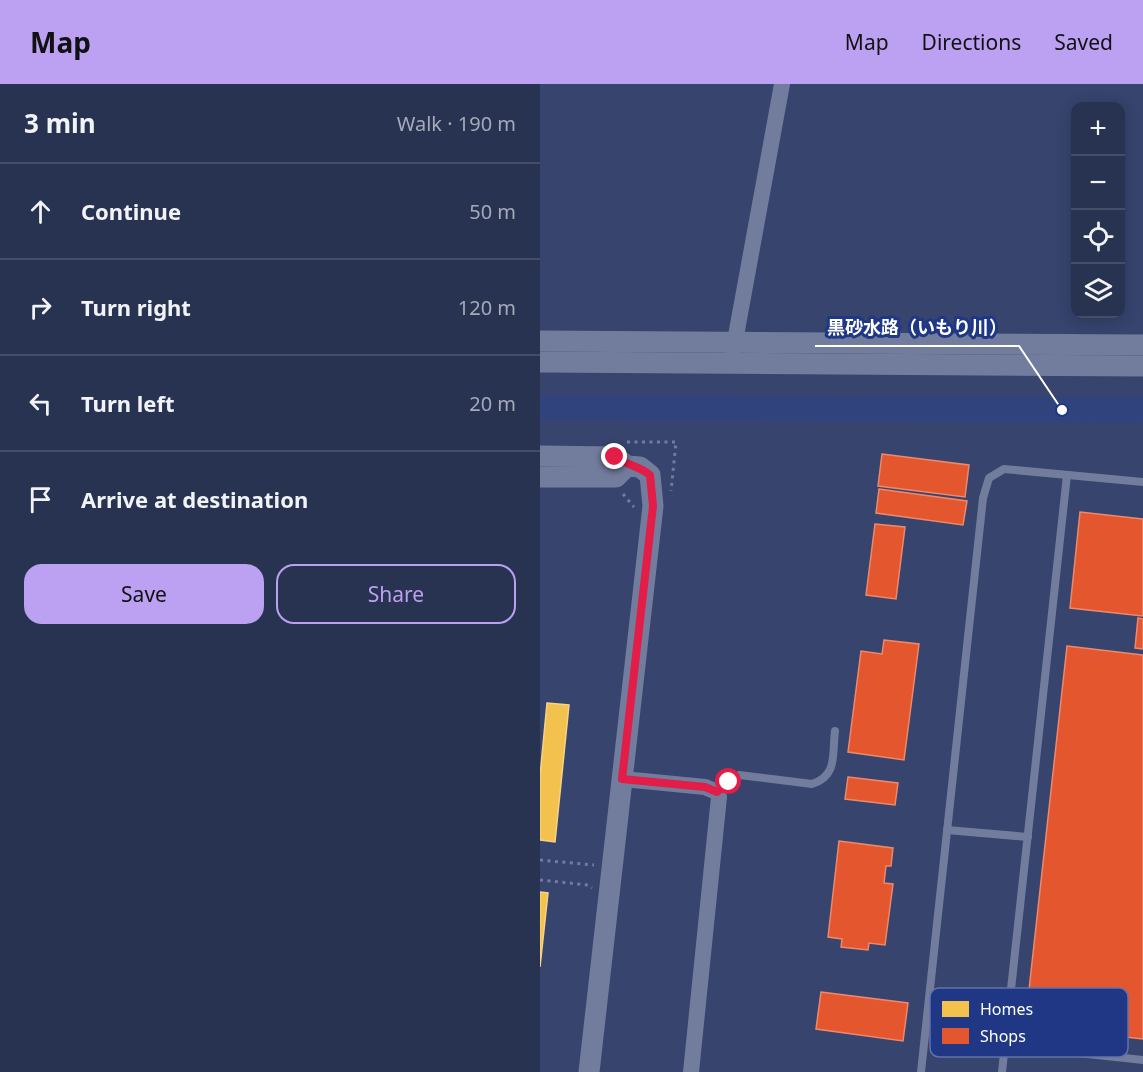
<!DOCTYPE html>
<meta charset="utf-8">
<style>
body{margin:0;font-family:"Noto Sans","Noto Sans JP",sans-serif;background:#343f5c;color:#f1f3f6}
.controls{position:absolute;right:18px;top:18px;display:grid;overflow:hidden;border-radius:12px;box-shadow:0 3px 15px #0003}
.controls button{width:54px;height:54px;display:grid;place-items:center;padding:0;border:0;border-bottom:2px solid #444e69;background:#283352;color:#f1f3f6;font:30px sans-serif}
.stop{position:absolute;width:18px;height:18px;margin:-14px;border:4px solid #e11d48;border-radius:50%;background:#fff}
.stop.end{background:#e11d48;border-color:#fff;box-shadow:0 2px 6px #0008}
.list{margin:0;padding:0;list-style:none}
h2{display:flex;justify-content:space-between;align-items:center;height:78px;margin:0;padding:0 24px;font-size:26px}
h2 small{font-size:20px;font-weight:400;color:#a5aab8}
.list li{display:grid;grid-template-columns:39px 1fr auto;gap:18px;align-items:center;box-sizing:border-box;height:96px;padding:0 24px;border-top:2px solid #444e69}
.list b{display:block;font-size:22px;white-space:nowrap}
.list em{font-size:20px;font-style:normal;color:#a5aab8}
.actions{display:flex;gap:12px;padding:18px 24px}
.actions a{flex:1;padding:14px 0;border:2px solid #bca0f2;border-radius:18px;text-align:center;font-size:21px;color:#bca0f2}
.actions .main{background:#bca0f2;color:#111}
.icon{flex:none;width:33px;height:33px;fill:none;stroke:currentColor;stroke-width:2;stroke-linecap:round;stroke-linejoin:round}
.map{position:relative;flex:none;width:603px;height:988px;overflow:hidden}
header{display:flex;align-items:center;gap:36px;box-sizing:border-box;height:84px;padding:0 30px;background:#bca0f2;color:#111}
header strong{font-size:28px}
nav{display:flex;gap:33px;margin-inline-start:auto;font-size:21px}
main{display:flex}
aside{flex:1;background:#283352}
.map>svg:first-child{display:block}
</style>
<header>
<strong>Map</strong>
<nav><a>Map</a><a>Directions</a><a>Saved</a></nav>
</header>
<main>
<aside>
<h2>3 min<small>Walk · 190 m</small></h2>
<ul class="list">
<li><svg class="icon" aria-label="ahead" viewBox="0 0 24 24"><path d="M12 20V5M6 11l6-6 6 6"/></svg><div><b>Continue</b></div><em>50 m</em></li>
<li><svg class="icon" aria-label="right" viewBox="0 0 24 24"><path d="M7 20v-9h11M14 6l5 5-5 5"/></svg><div><b>Turn right</b></div><em>120 m</em></li>
<li><svg class="icon" aria-label="left" viewBox="0 0 24 24"><path d="M17 20v-9H6M10 6l-5 5 5 5"/></svg><div><b>Turn left</b></div><em>20 m</em></li>
<li><svg class="icon" aria-label="arrive" viewBox="0 0 24 24"><path d="M6 21V4h12l-3 4 3 4H6"/></svg><div><b>Arrive at destination</b></div></li>
</ul>
<div class="actions"><a class="main">Save</a><a>Share</a></div>
</aside>
<div class="map">
<svg width="603" height="988" viewBox="0 0 603 988">
<rect width="100%" height="100%" fill="#36446e"/>
<polygon fill="#31437c" points="0,311 603,313 603,339 0,336"/>
<g fill="#f2c14e" stroke="#f6d483" stroke-width="1.5">
<polygon points="7,619 29,621 15,758 0,756 0,692"/>
<polygon points="0,808 8,809 0,883"/>
</g>
<g fill="#e4572e" stroke="#ec896d" stroke-width="1.5">
<polygon points="342,370 429,381 425,413 338,402"/>
<polygon points="339,405 427,417 423,441 336,429"/>
<polygon points="540,428 603,435 603,532 530,524"/>
<polygon points="335,440 365,443 356,515 326,511"/>
<polygon points="598,534 603,535 603,565 595,564"/>
<polygon points="344,556 379,560 364,676 308,668 321,567 342,570"/>
<polygon points="527,562 603,571 603,955 485,942"/>
<polygon points="308,693 358,699 355,721 305,715"/>
<polygon points="299,757 353,764 351,782 346,782 344,799 353,800 345,861 329,859 328,866 301,863 302,855 288,853"/>
<polygon points="281,908 368,919 363,957 276,945"/>
</g>
<g fill="none" stroke-linecap="round" stroke-linejoin="round">
<g stroke="#727c9c" stroke-width="3" stroke-dasharray="3 4.5" stroke-linecap="butt">
<polyline points="87,358 136,358 131,407"/>
<polyline points="83,410 94,423"/>
<polyline points="0,776 54,781"/>
<polyline points="0,796 48,801 52,804"/>
</g>
<g stroke="#727c9c" stroke-width="8">
<path d="M177,708L199,691L272,700C298,692 292,670 295,647"/>
<polyline points="407,746 488,753"/>
<polyline points="465,961 603,976"/>
<polyline points="381,988 443,414 449,394 464,385 603,398"/>
<polyline points="462,988 527,391"/>
</g>
<g stroke="#727c9c" stroke-width="16">
<polyline points="193,268 242,0"/>
<polyline points="83,695 165,703 177,708 179,713 151,988"/>
</g>
<g stroke="#727c9c" stroke-width="21">
<polyline points="0,257 603,261"/>
<polyline points="0,278 603,282"/>
<polyline points="0,372 75,373 87,382 100,383 110,391 113,422 49,988"/>
<polyline points="0,393 76,393 87,382"/>
</g>
</g>
<g fill="none" stroke-linecap="round" stroke-linejoin="round">
<path stroke="#e11d48" stroke-width="8" d="M75,373C87,381 99,382 110,391L113,422L82,695L165,703L177,708L189,698"/>
</g>
<rect x="390" y="904" width="198" height="69" rx="9" fill="#1f3785" stroke="#6273aa" stroke-width="1.5"/>
<rect x="402" y="917" width="27" height="16" fill="#f2c14e"/>
<rect x="402" y="944" width="27" height="16" fill="#e4572e"/>
<g font-size="16" fill="#fff">
<text x="440" y="931">Homes</text>
<text x="440" y="958">Shops</text>
</g>
<path fill="none" stroke="#fff" stroke-width="2" d="M522 326L479 262H275"/>
<circle fill="#fff" stroke="#1f3785" stroke-width="2" cx="522" cy="326" r="6"/>
<g font-size="18" text-anchor="middle" font-weight="bold" fill="#fff" stroke="#1f3785" stroke-width="6" stroke-linejoin="round" paint-order="stroke">
<text x="377" y="250">黒砂水路（いもり川）</text>
</g>
</svg>
<div class="controls">
<button>+</button>
<button>−</button>
<button><svg class="icon" aria-label="locate" viewBox="0 0 24 24"><circle cx="12" cy="12" r="6"/><path d="M12 2v4M12 18v4M2 12h4M18 12h4"/></svg></button>
<button><svg class="icon" aria-label="layers" viewBox="0 0 24 24"><path d="M12 4l9 5-9 5-9-5zM3 14l9 5 9-5"/></svg></button>
</div>
<div class="stop" style="left:189px;top:698px"></div>
<div class="stop end" style="left:75px;top:373px"></div>
</div>
</main>
